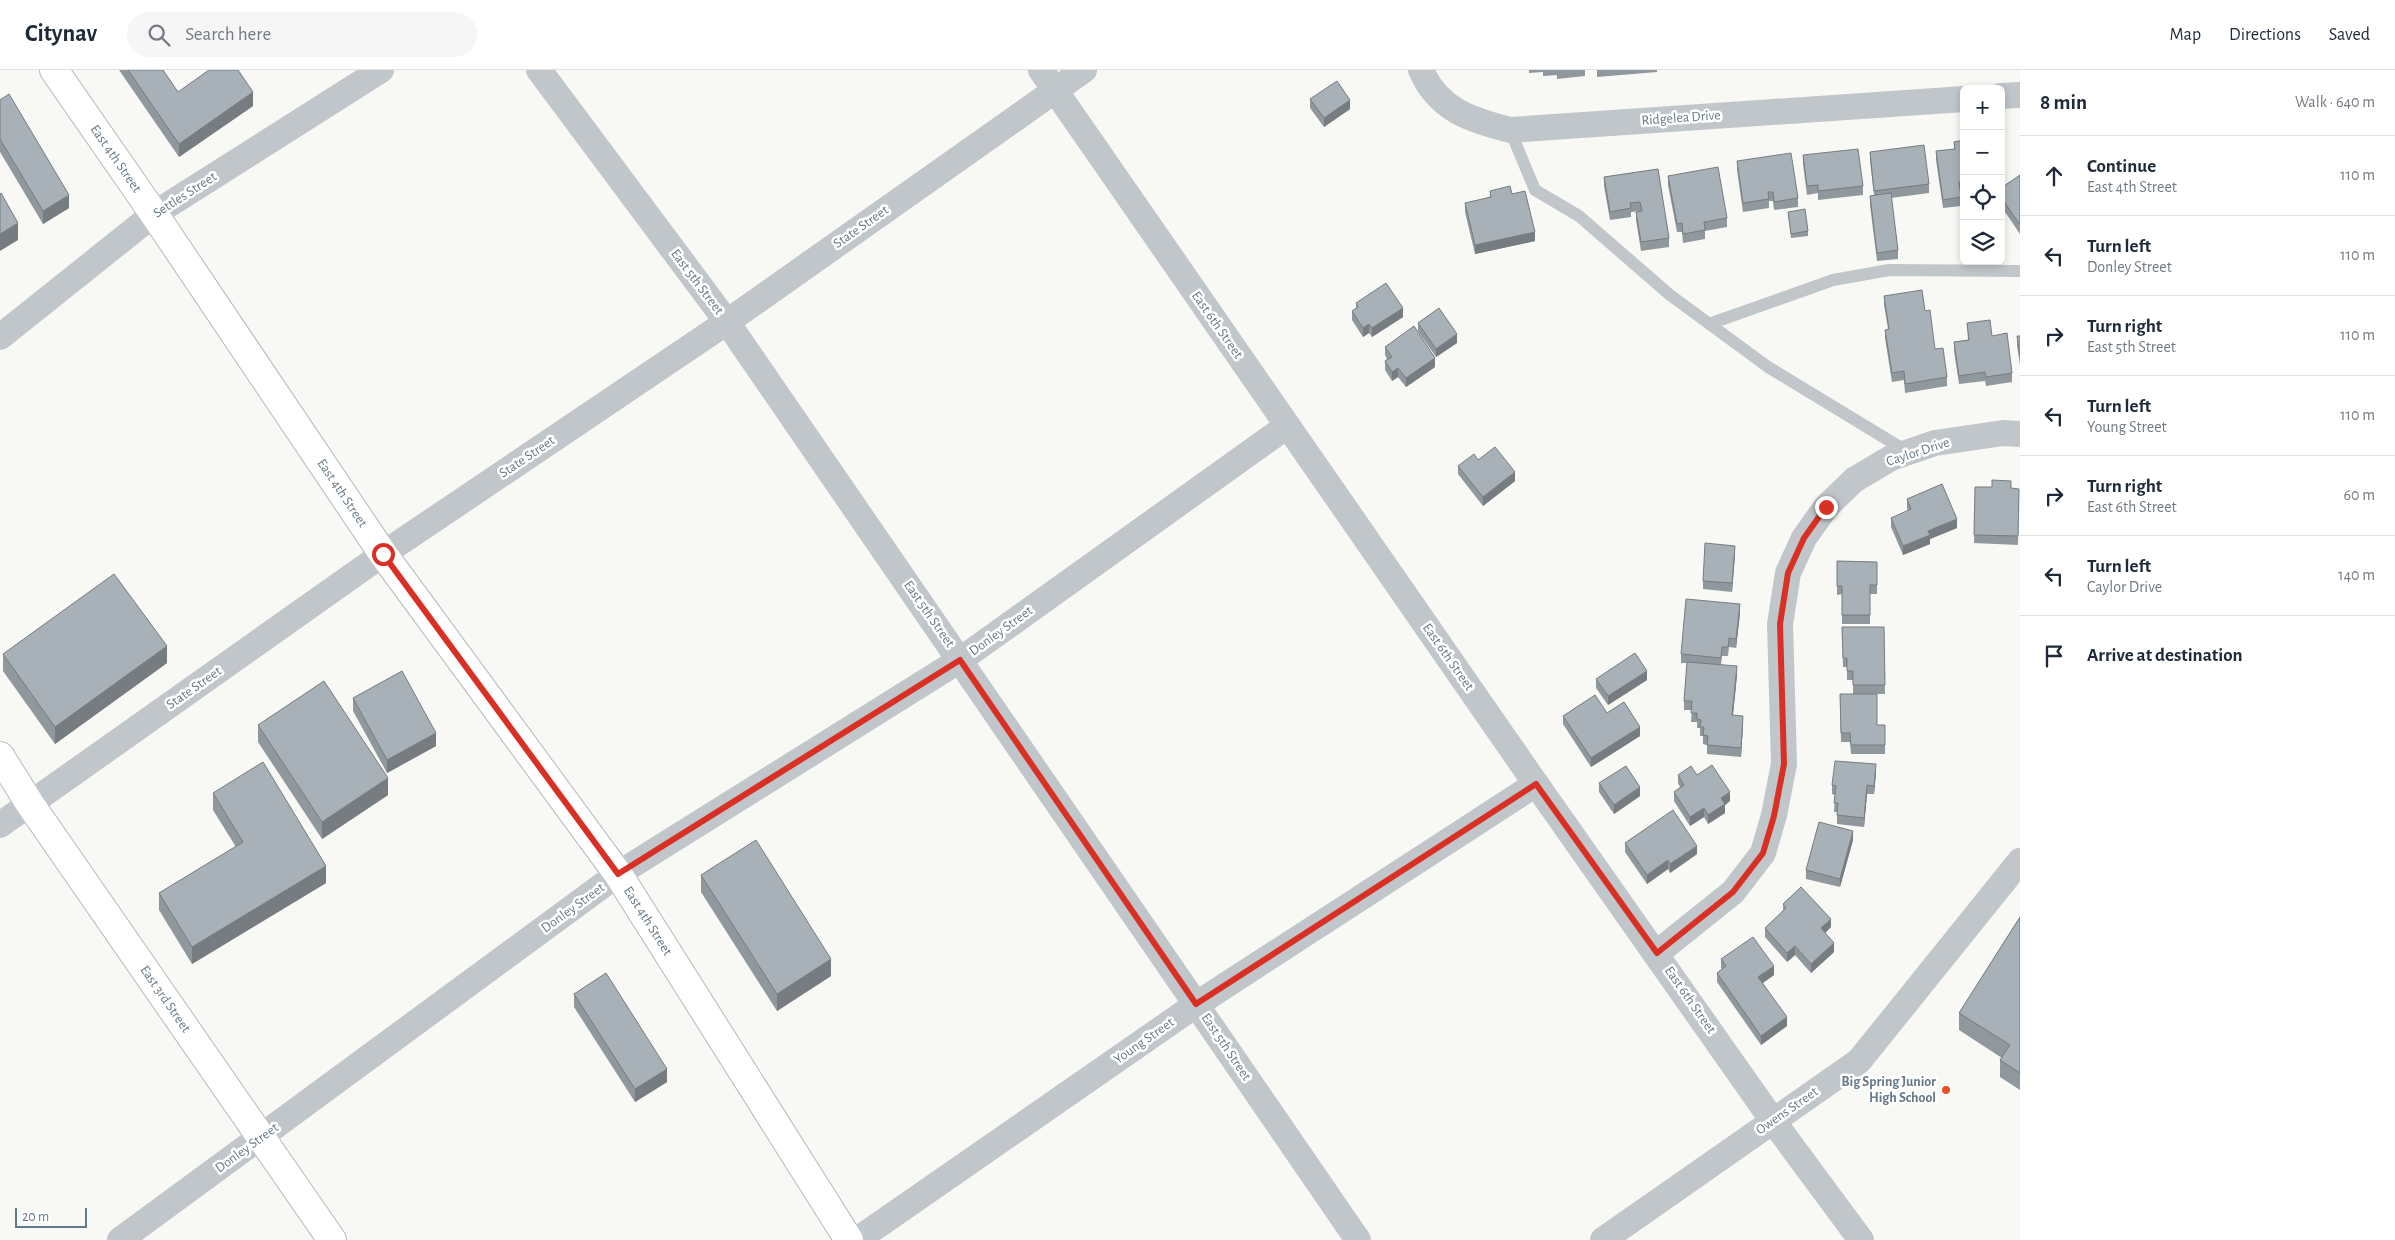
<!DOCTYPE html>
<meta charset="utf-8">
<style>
body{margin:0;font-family:"Alegreya Sans",sans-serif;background:#f6f6f7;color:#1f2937}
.controls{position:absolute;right:15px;top:15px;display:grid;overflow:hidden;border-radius:8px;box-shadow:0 2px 8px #0003}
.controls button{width:45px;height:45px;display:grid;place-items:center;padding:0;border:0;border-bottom:1px solid #e0e1e3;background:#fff;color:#1f2937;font:25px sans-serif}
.scale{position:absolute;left:15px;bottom:12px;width:72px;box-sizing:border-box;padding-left:5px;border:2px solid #667987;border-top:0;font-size:14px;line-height:18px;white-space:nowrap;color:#667987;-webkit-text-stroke:4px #fff;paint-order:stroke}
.stop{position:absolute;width:15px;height:15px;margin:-11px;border:4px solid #d93025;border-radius:50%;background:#fff}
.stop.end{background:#d93025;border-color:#fff;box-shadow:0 1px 5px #0008}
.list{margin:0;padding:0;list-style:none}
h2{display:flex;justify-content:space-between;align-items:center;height:65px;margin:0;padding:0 20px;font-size:21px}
h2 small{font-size:16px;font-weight:400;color:#747a83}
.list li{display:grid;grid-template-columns:32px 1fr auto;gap:15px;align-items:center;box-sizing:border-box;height:80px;padding:0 20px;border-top:1px solid #e0e1e3}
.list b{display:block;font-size:19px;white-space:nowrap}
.list p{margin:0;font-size:16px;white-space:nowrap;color:#747a83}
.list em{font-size:16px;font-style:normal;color:#747a83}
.icon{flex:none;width:28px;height:28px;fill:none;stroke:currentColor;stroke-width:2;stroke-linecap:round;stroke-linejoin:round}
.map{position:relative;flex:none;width:2020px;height:1170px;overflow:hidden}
header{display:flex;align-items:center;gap:30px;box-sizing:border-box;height:70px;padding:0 25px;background:#fff;border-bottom:1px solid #e0e1e3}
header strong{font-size:24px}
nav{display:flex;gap:28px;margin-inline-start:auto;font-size:18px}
.search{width:350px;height:45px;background:#f6f6f7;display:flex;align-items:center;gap:12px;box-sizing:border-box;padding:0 18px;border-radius:28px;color:#747a83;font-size:19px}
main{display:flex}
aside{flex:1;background:#fff}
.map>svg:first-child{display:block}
</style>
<header>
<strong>Citynav</strong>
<div class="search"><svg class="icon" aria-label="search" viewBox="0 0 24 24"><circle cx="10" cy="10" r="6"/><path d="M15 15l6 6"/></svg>Search here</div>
<nav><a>Map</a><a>Directions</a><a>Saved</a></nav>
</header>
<main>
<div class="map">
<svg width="2020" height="1170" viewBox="0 0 2020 1170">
<rect width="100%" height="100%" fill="#f8f8f5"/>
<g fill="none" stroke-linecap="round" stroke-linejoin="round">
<defs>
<g id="secondary">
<path id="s1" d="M54,0L154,144L383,484L618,804L849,1170"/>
<path id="s2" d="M0,686L30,734L332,1170"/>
</g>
</defs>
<use href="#secondary" stroke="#b3babe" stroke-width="30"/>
<g stroke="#c1c6ca" stroke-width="12">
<polyline points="1510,60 1535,120 1579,146 1670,225 1768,297 1908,382"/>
<polyline points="1709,254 1833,210 1889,200 2020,201"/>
</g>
<g stroke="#c1c6ca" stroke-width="26">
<polyline points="539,0 727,252 1358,1170"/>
<polyline points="1041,0 1536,714 1773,1051 1861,1170"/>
<path d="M1421,0C1438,40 1471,50 1510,60L1964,29"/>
<polyline points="2001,26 2020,25"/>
<polyline points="0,267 154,144 381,0"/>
<polyline points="0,755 383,484 727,252 1084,0"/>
<polyline points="1657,883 1733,822 1763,783 1774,745 1784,694 1780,554 1788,503 1804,468 1826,437 1854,410 1891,388 1935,373 2003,363 2020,364"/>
<polyline points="120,1170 618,804 960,590 1287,356"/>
<polyline points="857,1170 1197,934 1536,714"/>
<polyline points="1603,1170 1859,991 2020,791"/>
</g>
<use href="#secondary" stroke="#fff" stroke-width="28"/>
</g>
<g fill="#90989d">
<polygon points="119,0 163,0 178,22 253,36 179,87"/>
<polygon points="1529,0 1585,0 1585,6 1557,9 1557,5 1543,6 1543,2 1529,3"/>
<polygon points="1597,0 1657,0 1657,2 1597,7"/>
<polygon points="1310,29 1350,39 1324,57 1310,38"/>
<polygon points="0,30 69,138 43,154 0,82"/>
<polygon points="1964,70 1964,121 1960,121 1961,136 1943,138 1936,90 1936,81 1954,79 1954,72"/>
<polygon points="1870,82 1929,114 1929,123 1891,128 1898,180 1898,189 1877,191 1870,135 1870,126 1874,125 1870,91"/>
<polygon points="1803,85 1863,116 1863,125 1818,130 1818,123 1807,125 1803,94"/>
<polygon points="1737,91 1798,128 1798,137 1774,140 1773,131 1769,131 1769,138 1743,142 1737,100"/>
<polygon points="1658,99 1669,168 1669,177 1641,181 1636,150 1636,142 1640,141 1631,142 1631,147 1610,150 1604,116 1604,107"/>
<polygon points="2020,105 2020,164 2001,136 2001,118"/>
<polygon points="1668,106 1727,148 1727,157 1705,161 1705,169 1683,173 1682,162 1677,162 1668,115"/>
<polygon points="1490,121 1512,124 1535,171 1475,184 1465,142 1465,133 1490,127"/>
<polygon points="1788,142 1808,161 1808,166 1791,168"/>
<polygon points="1884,226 1925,241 1935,279 1947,307 1947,316 1905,323 1904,310 1892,312 1885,268 1885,260 1888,259 1884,235"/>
<polygon points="1356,233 1403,247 1372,267 1369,263 1363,267 1352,250 1352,241 1356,239"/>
<polygon points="1418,253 1457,273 1436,287 1418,261"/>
<polygon points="1967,253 1992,266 2012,303 2012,312 1986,316 1985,311 1959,314 1954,281 1954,272 1968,270"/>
<polygon points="2017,266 2020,266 2020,295 2017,275"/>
<polygon points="1385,277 1435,297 1406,317 1398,307 1392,311 1385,300 1385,291 1387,289 1385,285"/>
<polygon points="1478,390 1515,411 1483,436 1458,404 1458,396"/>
<polygon points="1975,417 2019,419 2018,475 1974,473"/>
<polygon points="1907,429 1957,458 1930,469 1930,474 1903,485 1891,457 1891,448 1908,441 1907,438"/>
<polygon points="1735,484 1732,522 1703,519 1703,511"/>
<polygon points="1837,491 1877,492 1877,524 1870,524 1870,554 1842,554 1842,524 1837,525"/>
<polygon points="1740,543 1736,578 1729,577 1728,586 1722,586 1721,595 1737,605 1733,645 1743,655 1741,687 1707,684 1707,675 1703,674 1703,666 1700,666 1700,658 1697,658 1697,652 1691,652 1692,640 1684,640 1684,631 1687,593 1681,593 1681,584"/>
<polygon points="1842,557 1884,557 1885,624 1853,624 1853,610 1847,610 1847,597 1843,597"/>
<polygon points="3,584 167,593 55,674 3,601"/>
<polygon points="1596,609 1647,610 1608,635 1596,618"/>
<polygon points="1840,624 1877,655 1885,655 1885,684 1851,684 1850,672 1841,672"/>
<polygon points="353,628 436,676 387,703 353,641"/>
<polygon points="1607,643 1640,666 1591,697 1563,654 1563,646"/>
<polygon points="258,655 388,725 322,769 258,672"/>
<polygon points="1876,703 1874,724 1867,724 1864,757 1837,754 1837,742 1834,742 1835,725 1832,724 1832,715"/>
<polygon points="1678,705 1697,705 1730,731 1725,735 1725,743 1708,754 1704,747 1690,756 1674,731 1674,722 1680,717 1678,713"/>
<polygon points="1599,713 1640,726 1614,744 1599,722"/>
<polygon points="213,723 326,813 192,894 159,840 159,823 236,777 213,740"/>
<polygon points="1853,770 1840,817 1806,809 1806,800"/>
<polygon points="1625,773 1697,784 1670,803 1668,799 1647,814 1625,782"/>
<polygon points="701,805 831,906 777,941 701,822"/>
<polygon points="1783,834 1831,857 1825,863 1834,882 1811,903 1795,885 1787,892 1765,867 1765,858 1783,842"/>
<polygon points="2020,847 2020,1020 2000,1007 2000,990 2002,988 1959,960 1959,943"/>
<polygon points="1721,889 1774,905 1763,913 1787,956 1761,975 1717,912 1717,903 1722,899 1721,898"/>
<polygon points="574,924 667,1012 635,1032 574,937"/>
</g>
<g fill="#767c80">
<polygon points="253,22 253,36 179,87 179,74"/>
<polygon points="1350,30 1350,39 1324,57 1324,48"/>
<polygon points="69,125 69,138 43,154 43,141"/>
<polygon points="18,153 18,170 0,181 0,164"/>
<polygon points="1535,162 1535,171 1475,184 1475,175"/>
<polygon points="1403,238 1403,247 1372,267 1372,258"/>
<polygon points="1369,254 1369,263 1363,267 1363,258"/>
<polygon points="1457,264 1457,273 1436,287 1436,279"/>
<polygon points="1435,288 1435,297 1406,317 1406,308"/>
<polygon points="1398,298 1398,307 1392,311 1392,302"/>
<polygon points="1515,402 1515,411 1483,436 1483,427"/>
<polygon points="1957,449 1957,458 1930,469 1930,474 1903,485 1903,476 1928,461"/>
<polygon points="1735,476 1735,484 1732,522 1732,513"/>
<polygon points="1740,534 1740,543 1736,578 1736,569"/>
<polygon points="167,576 167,593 55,674 55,657"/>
<polygon points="1737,596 1737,605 1732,654 1732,645"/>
<polygon points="1647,601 1647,610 1608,635 1608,626"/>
<polygon points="1743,646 1743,655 1741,687 1741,678"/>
<polygon points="1640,657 1640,666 1591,697 1591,688"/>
<polygon points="436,663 436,676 387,703 387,690"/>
<polygon points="1876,694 1876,703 1874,724 1874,716"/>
<polygon points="388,708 388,725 322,769 322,752"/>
<polygon points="1867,715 1867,724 1864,757 1864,748"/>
<polygon points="1640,717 1640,726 1614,744 1614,735"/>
<polygon points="1730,722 1730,731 1725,735 1725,743 1708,754 1708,745 1721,728"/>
<polygon points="1704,738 1704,747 1690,756 1690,747"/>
<polygon points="1853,761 1853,770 1840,817 1840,809"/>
<polygon points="1697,776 1697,784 1670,803 1670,794"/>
<polygon points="1668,790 1668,799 1647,814 1647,805"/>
<polygon points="326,796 326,813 192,894 192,877"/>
<polygon points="1831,849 1831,857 1821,867 1821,858"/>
<polygon points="1834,873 1834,882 1811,903 1811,894"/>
<polygon points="1795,876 1795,885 1787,892 1787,883"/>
<polygon points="831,889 831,906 777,941 777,924"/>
<polygon points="1774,896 1774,905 1758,916 1758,907"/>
<polygon points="1787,947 1787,956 1761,975 1761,966"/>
<polygon points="667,999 667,1012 635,1032 635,1019"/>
</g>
<g fill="#a8b1b7" stroke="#767c80">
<polygon points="128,0 163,0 178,22 209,0 238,0 253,22 179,74"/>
<polygon points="1337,11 1350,30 1324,48 1310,29"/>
<polygon points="9,24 69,125 43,141 0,69 0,30"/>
<polygon points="1964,70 1964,112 1959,112 1961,127 1943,130 1936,81 1955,79 1954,72"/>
<polygon points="1924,75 1929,114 1874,121 1870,82"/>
<polygon points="1858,79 1863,116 1818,121 1818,115 1807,116 1803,85"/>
<polygon points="1791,83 1798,128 1774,132 1773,122 1768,122 1769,129 1743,133 1737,91"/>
<polygon points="1718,97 1727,148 1704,152 1705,160 1683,164 1682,153 1677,154 1668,106"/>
<polygon points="1658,99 1669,168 1641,172 1636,142 1642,141 1640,132 1630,133 1631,138 1610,142 1604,107"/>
<polygon points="2020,105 2020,155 2001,127 2001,118"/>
<polygon points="1510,116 1512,124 1525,121 1535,162 1475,175 1465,133 1491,127 1490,121"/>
<polygon points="1,123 18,153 0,164 0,124"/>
<polygon points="1891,123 1898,180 1877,183 1870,126"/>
<polygon points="1805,139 1808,161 1791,164 1788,142"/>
<polygon points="1386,213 1403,238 1372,258 1369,254 1363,258 1352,241 1358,237 1356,233"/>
<polygon points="1922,220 1925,241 1930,240 1935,279 1943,278 1947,307 1905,314 1904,301 1892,303 1885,260 1889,259 1884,226"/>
<polygon points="1439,238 1457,264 1436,279 1418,253"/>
<polygon points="1990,250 1992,266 2007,263 2012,303 1986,307 1985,302 1959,306 1954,272 1969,270 1967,253"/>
<polygon points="1414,256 1435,288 1406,308 1398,298 1392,302 1385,291 1392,287 1385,277"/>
<polygon points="2017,266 2020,266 2020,286"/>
<polygon points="1495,377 1515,402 1483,427 1458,396 1474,384 1478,390"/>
<polygon points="1992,410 2011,411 2011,418 2019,419 2018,466 1974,465 1975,417 1992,417"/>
<polygon points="1942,414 1957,449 1928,461 1930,465 1903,476 1891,448 1911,439 1907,429"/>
<polygon points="1705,473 1735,476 1732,513 1703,511"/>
<polygon points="1837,491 1877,492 1877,515 1870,515 1870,545 1842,545 1842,516 1837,516"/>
<polygon points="114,504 167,576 55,657 3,584"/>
<polygon points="1686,529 1740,534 1736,569 1729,568 1728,577 1722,577 1721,588 1681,584"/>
<polygon points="1842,557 1884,557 1885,615 1853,615 1853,601 1847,601 1847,588 1843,588"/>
<polygon points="1635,583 1647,601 1608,626 1596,609"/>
<polygon points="1687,592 1737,596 1732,645 1743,646 1741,678 1707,675 1708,666 1703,665 1704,657 1700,657 1701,650 1697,649 1697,643 1691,643 1692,631 1684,631"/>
<polygon points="402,601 436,663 387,690 353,628"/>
<polygon points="324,611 388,708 322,752 258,655"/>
<polygon points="1840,624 1877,624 1877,655 1885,655 1885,675 1851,675 1850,663 1841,663"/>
<polygon points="1595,625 1607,643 1624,632 1640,657 1591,688 1563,646"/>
<polygon points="1835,691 1876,694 1874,716 1867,715 1864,748 1837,745 1838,733 1834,733 1836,716 1832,715"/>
<polygon points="263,692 326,796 192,877 159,823 243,772 213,723"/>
<polygon points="1712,695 1730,722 1721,728 1725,734 1708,745 1704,738 1690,747 1674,722 1684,715 1678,705 1691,696 1697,705"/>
<polygon points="1626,696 1640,717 1614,735 1599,713"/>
<polygon points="1673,740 1697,776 1670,794 1668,790 1647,805 1625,773"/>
<polygon points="1819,752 1853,761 1840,809 1806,800"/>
<polygon points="756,770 831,889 777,924 701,805"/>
<polygon points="1801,817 1831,849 1821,858 1834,873 1811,894 1795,876 1787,883 1765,858 1786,838 1783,834"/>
<polygon points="2020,847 2020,1003 2000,990 2010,975 1959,943"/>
<polygon points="1753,867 1774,896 1758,907 1787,947 1761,966 1717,903 1726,896 1721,889"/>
<polygon points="606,903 667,999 635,1019 574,924"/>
</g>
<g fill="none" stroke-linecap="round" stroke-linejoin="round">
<polyline stroke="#d93025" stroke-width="6" points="383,484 618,804 960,590 1196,934 1536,714 1657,883 1733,822 1763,783 1774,746 1784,694 1780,554 1788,503 1804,468 1826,437"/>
</g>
<circle fill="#e85025" stroke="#fff" stroke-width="2" cx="1946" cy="1020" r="5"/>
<g text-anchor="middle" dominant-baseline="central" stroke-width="5" stroke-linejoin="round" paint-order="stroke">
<g font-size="14" fill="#667987" stroke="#fff">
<text transform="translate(1681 48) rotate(-4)">Ridgelea Drive</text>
<text stroke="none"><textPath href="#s1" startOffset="108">East 4th Street</textPath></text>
<text transform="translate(185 125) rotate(-33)">Settles Street</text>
<text transform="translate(861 157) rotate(-35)">State Street</text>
<text transform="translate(697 212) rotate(53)">East 5th Street</text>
<text transform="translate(1217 255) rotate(55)">East 6th Street</text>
<text transform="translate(1918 382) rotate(-18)">Caylor Drive</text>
<text transform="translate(527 387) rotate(-34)">State Street</text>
<text stroke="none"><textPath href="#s1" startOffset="512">East 4th Street</textPath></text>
<text transform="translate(929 544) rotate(55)">East 5th Street</text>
<text transform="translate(1001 561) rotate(-36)">Donley Street</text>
<text transform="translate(1448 587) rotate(55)">East 6th Street</text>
<text transform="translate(194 618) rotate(-35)">State Street</text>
<text transform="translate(573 838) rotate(-36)">Donley Street</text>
<text stroke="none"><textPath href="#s1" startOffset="1038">East 4th Street</textPath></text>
<text stroke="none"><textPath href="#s2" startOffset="294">East 3rd Street</textPath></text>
<text transform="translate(1690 930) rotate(55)">East 6th Street</text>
<text transform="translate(1144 971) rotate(-35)">Young Street</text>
<text transform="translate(1226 977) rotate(56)">East 5th Street</text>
<text transform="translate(1787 1041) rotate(-35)">Owens Street</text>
<text transform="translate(247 1078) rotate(-36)">Donley Street</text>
</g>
<g font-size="14" font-weight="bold" fill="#667987" stroke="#fff" text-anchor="end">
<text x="1936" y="1012">Big Spring Junior<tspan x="1936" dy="16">High School</tspan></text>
</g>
</g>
</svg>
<div class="controls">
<button>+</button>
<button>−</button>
<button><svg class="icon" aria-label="locate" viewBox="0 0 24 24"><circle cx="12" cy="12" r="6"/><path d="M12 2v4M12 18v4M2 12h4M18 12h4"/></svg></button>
<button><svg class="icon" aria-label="layers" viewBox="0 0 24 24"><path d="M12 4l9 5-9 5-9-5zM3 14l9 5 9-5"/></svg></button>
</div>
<div class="scale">20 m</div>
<div class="stop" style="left:383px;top:484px"></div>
<div class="stop end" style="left:1826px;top:437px"></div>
</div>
<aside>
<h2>8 min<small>Walk · 640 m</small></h2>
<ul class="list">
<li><svg class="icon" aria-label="ahead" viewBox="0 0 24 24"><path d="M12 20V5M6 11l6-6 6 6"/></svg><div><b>Continue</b><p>East 4th Street</p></div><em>110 m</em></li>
<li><svg class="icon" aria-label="left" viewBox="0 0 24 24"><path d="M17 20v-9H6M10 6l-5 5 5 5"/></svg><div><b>Turn left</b><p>Donley Street</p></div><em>110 m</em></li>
<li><svg class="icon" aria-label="right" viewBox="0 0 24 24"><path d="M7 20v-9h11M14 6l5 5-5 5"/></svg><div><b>Turn right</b><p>East 5th Street</p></div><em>110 m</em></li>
<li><svg class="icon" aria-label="left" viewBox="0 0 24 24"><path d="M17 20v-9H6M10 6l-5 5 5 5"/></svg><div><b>Turn left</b><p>Young Street</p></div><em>110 m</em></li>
<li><svg class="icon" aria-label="right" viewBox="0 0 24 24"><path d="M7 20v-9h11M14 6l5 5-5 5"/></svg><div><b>Turn right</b><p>East 6th Street</p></div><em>60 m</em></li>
<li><svg class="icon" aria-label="left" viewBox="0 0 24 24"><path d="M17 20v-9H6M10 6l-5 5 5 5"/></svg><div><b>Turn left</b><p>Caylor Drive</p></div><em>140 m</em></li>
<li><svg class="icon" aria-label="arrive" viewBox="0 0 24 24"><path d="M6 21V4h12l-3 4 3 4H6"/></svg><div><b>Arrive at destination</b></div></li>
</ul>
</aside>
</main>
